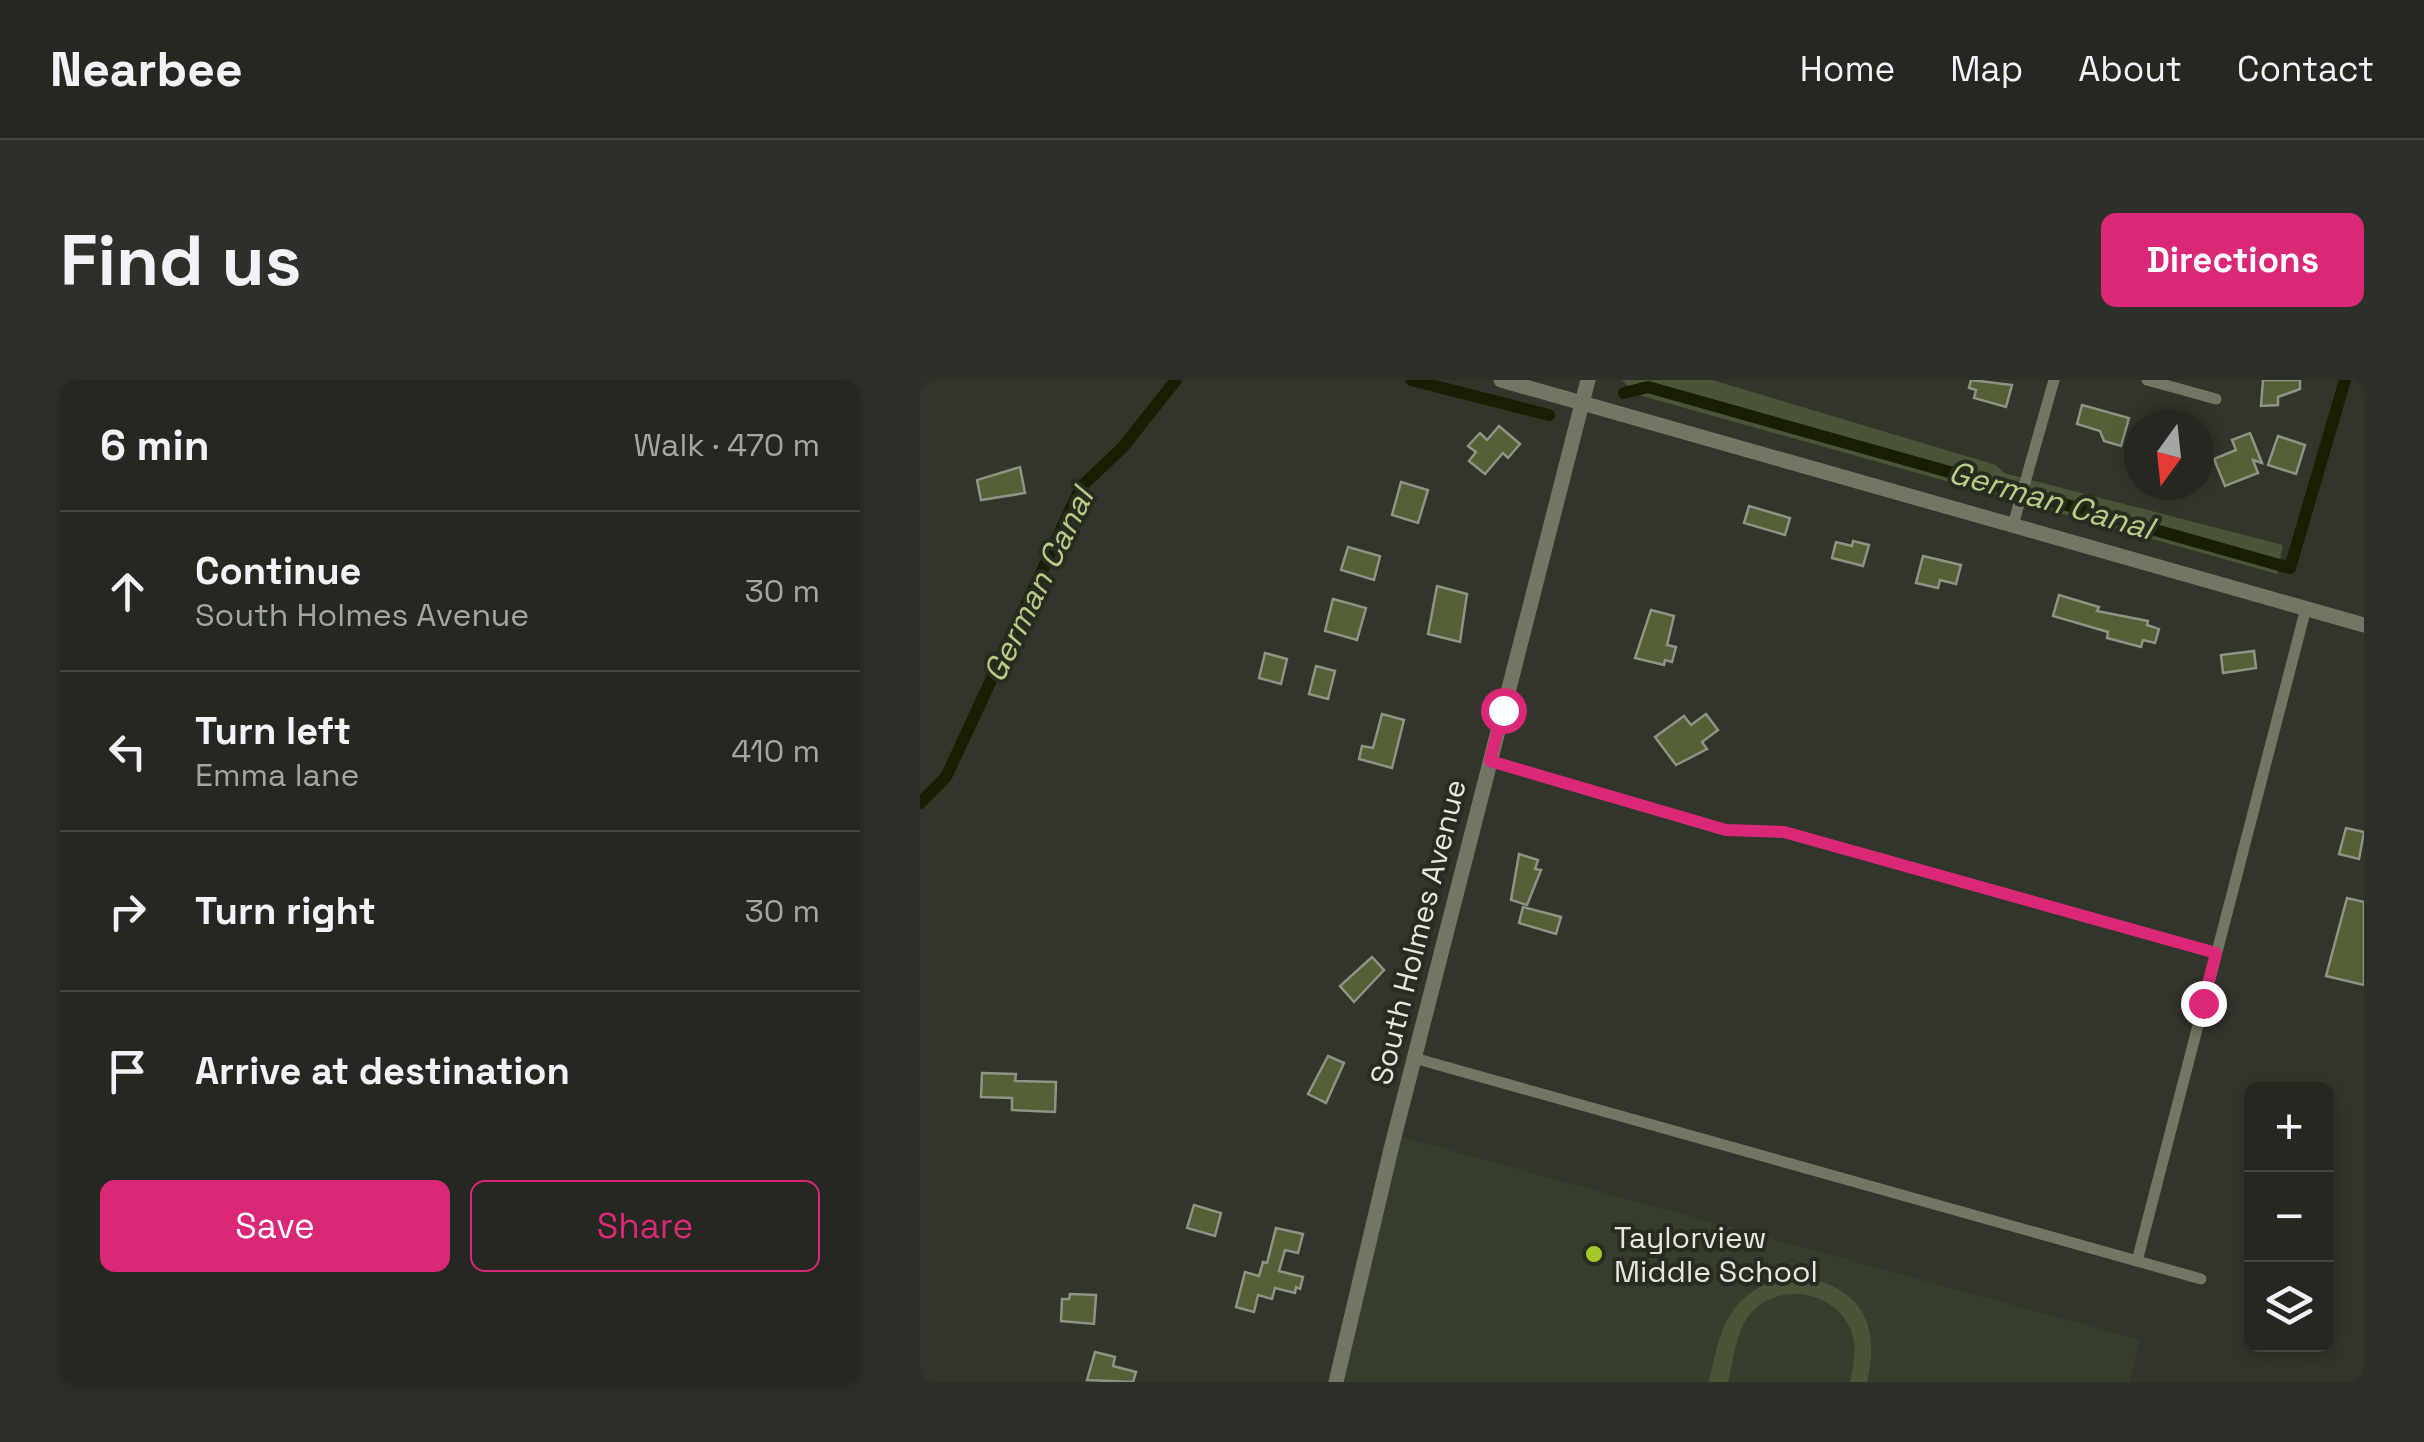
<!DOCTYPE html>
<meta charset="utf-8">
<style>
body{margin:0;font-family:"Space Grotesk",sans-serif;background:#2d3029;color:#f1f3f6}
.controls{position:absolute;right:30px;bottom:30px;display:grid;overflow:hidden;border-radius:15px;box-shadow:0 5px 15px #0003}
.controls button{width:90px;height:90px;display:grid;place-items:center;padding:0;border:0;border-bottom:2px solid #42443e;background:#252820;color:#f1f3f6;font:50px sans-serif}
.compass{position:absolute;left:1204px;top:30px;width:90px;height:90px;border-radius:50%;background:#252820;box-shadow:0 5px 15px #0003;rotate:195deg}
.stop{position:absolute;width:30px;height:30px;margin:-22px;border:8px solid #db2777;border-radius:50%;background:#fff}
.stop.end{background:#db2777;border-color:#fff;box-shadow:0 2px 10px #0008}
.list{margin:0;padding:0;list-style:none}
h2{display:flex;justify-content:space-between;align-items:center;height:130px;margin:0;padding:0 40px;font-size:42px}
h2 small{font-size:32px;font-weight:400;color:#a3a6a5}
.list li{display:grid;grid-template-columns:65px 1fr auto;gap:30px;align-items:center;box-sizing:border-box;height:160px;padding:0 40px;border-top:2px solid #42443e}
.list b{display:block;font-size:38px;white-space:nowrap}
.list p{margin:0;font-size:32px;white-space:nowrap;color:#a3a6a5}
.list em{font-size:32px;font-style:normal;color:#a3a6a5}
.actions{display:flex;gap:20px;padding:30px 40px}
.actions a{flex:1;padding:22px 0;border:2px solid #db2777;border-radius:15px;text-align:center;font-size:35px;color:#db2777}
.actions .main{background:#db2777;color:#fff}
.icon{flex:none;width:55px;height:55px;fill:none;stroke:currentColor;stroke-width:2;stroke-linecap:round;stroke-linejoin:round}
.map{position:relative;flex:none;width:1444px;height:1002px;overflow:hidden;border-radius:15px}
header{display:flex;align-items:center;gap:60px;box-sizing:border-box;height:140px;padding:0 50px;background:#252820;border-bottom:2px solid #42443e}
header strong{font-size:48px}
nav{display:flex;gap:55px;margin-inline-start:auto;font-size:35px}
.intro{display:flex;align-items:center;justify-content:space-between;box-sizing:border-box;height:240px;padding:0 60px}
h1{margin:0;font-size:70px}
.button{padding:25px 45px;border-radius:15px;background:#db2777;color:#fff;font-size:35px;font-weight:700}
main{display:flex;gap:60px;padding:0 60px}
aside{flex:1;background:#252820;border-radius:15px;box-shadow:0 5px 15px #0003}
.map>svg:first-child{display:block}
</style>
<header>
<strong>Nearbee</strong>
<nav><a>Home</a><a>Map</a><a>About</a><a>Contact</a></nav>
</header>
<div class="intro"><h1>Find us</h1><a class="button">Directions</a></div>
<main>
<aside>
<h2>6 min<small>Walk · 470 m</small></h2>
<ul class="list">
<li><svg class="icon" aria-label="ahead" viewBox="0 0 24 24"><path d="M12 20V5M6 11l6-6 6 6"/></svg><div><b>Continue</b><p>South Holmes Avenue</p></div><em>30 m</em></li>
<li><svg class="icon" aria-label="left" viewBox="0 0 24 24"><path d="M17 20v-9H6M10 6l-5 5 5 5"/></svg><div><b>Turn left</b><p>Emma lane</p></div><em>410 m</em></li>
<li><svg class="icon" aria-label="right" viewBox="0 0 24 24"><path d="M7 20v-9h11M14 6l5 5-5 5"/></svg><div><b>Turn right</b></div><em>30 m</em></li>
<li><svg class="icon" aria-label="arrive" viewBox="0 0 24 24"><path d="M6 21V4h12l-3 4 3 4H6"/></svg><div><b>Arrive at destination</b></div></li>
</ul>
<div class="actions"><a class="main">Save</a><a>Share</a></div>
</aside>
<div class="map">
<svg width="1444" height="1002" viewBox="0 0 1444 1002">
<rect width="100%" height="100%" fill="#31352a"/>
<polygon fill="#373d2c" points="474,755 1220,960 1209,1002 416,1002"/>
<g fill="#4b5437">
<polygon points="702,0 792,0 1076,85 1084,93 1363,165 1357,194 715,14"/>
<path d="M867,896C934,900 963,937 947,1002H930C934,985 938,965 930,948C913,912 864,903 835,929C816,946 814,979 808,1002H789C802,945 807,915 867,896Z"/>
</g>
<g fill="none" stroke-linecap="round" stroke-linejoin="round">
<g stroke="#171f00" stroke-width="12">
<polyline points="491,0 629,35"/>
<polyline points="704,13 728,7 1370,188 1425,0"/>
<polyline points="0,423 26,397 161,107 203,67 256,0"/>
</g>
</g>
<g fill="#536035" stroke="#8e9386" stroke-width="2.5">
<polygon points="1051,0 1092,5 1086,27 1054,18 1056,10 1049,8"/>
<polygon points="1343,0 1380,0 1380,9 1358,17 1358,25 1341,26"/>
<polygon points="1162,25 1209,38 1201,66 1184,61 1180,51 1157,44"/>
<polygon points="579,46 600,64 588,78 583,73 565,94 549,81 556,72 548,66 560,53 567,60"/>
<polygon points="1330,53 1342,83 1333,80 1338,93 1305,106 1294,79 1316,70 1312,60"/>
<polygon points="1358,56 1385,65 1376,94 1348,85"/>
<polygon points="100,87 105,113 61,120 57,100"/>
<polygon points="481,102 508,110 498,143 472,135"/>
<polygon points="829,126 870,138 865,155 824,143"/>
<polygon points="933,161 949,165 943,186 912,178 916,162 932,166"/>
<polygon points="428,167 460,176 454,200 421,190"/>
<polygon points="1003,176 1041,185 1036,204 1020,200 1018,208 996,203"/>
<polygon points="517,206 547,214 540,262 508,254"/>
<polygon points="1139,215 1179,227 1177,231 1228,241 1227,245 1239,249 1235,263 1223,260 1221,267 1187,258 1188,252 1133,236"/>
<polygon points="413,219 446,228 437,260 405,251"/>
<polygon points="731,230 754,236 747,265 756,267 752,282 745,280 744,285 715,278"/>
<polygon points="1334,271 1336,288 1303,293 1301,275"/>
<polygon points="345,273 367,279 361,304 339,298"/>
<polygon points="396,286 415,291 408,319 389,314"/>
<polygon points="462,334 484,340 472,388 439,379 442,366 453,368"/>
<polygon points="786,334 798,350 782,362 787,369 756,385 735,357 764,336 771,345"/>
<polygon points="1426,448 1444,452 1439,479 1419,474"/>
<polygon points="599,474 618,480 615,489 621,490 607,525 591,520"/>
<polygon points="1427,518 1444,522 1444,605 1406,596"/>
<polygon points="603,527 641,537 636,554 599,543"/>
<polygon points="452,577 464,590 434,622 420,606"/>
<polygon points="408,676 424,683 406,723 388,714"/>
<polygon points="62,693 96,694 95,701 136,702 135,732 92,730 92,718 61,717"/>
<polygon points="274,825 301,833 295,856 267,848"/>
<polygon points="356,848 383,854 378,873 365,870 359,891 383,897 380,909 376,907 375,913 355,908 352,919 338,915 334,932 316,927 325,892 339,896 343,882 347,883"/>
<polygon points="150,914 176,915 174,944 141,941 142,919 149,919"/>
<polygon points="175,972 195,977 193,986 216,992 213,1002 167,1000"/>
</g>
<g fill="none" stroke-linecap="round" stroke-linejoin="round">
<g stroke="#717764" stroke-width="11">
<polyline points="1227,0 1296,19"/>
<polyline points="1093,145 1134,0"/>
<polyline points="570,381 805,450 865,452 1296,573"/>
<polyline points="494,678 1281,899"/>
<polyline points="1217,881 1386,228"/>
</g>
<g stroke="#717764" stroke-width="15">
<polyline points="581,0 1444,245"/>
<polyline points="416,1002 472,765 668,0"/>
</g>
</g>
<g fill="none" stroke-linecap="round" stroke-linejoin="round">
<polyline stroke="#db2777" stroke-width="12" points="583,330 570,381 806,450 864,452 1296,573 1283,623"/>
</g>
<circle fill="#a4c825" stroke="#272b20" stroke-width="4" cx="674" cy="874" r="10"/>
<g text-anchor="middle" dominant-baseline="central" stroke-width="8" stroke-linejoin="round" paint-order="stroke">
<g font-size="30" fill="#e5e8e1" stroke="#272b20">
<text transform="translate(498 552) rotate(-76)">South Holmes Avenue</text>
</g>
<g font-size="30" fill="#e5e8e1" stroke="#272b20" text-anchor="start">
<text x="694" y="857">Taylorview<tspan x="694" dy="34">Middle School</tspan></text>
</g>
<g font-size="32" font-style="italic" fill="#b7cd86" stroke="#272b20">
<text transform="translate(1131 120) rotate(16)">German Canal</text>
<text transform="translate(118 205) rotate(-64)">German Canal</text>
</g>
</g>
</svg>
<div class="controls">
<button>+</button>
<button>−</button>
<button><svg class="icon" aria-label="layers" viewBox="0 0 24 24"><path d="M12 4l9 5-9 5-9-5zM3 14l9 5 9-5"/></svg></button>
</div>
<svg class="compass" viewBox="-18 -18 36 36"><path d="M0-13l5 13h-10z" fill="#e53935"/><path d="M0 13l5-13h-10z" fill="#a3a6a5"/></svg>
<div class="stop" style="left:583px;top:330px"></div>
<div class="stop end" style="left:1283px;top:623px"></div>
</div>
</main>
